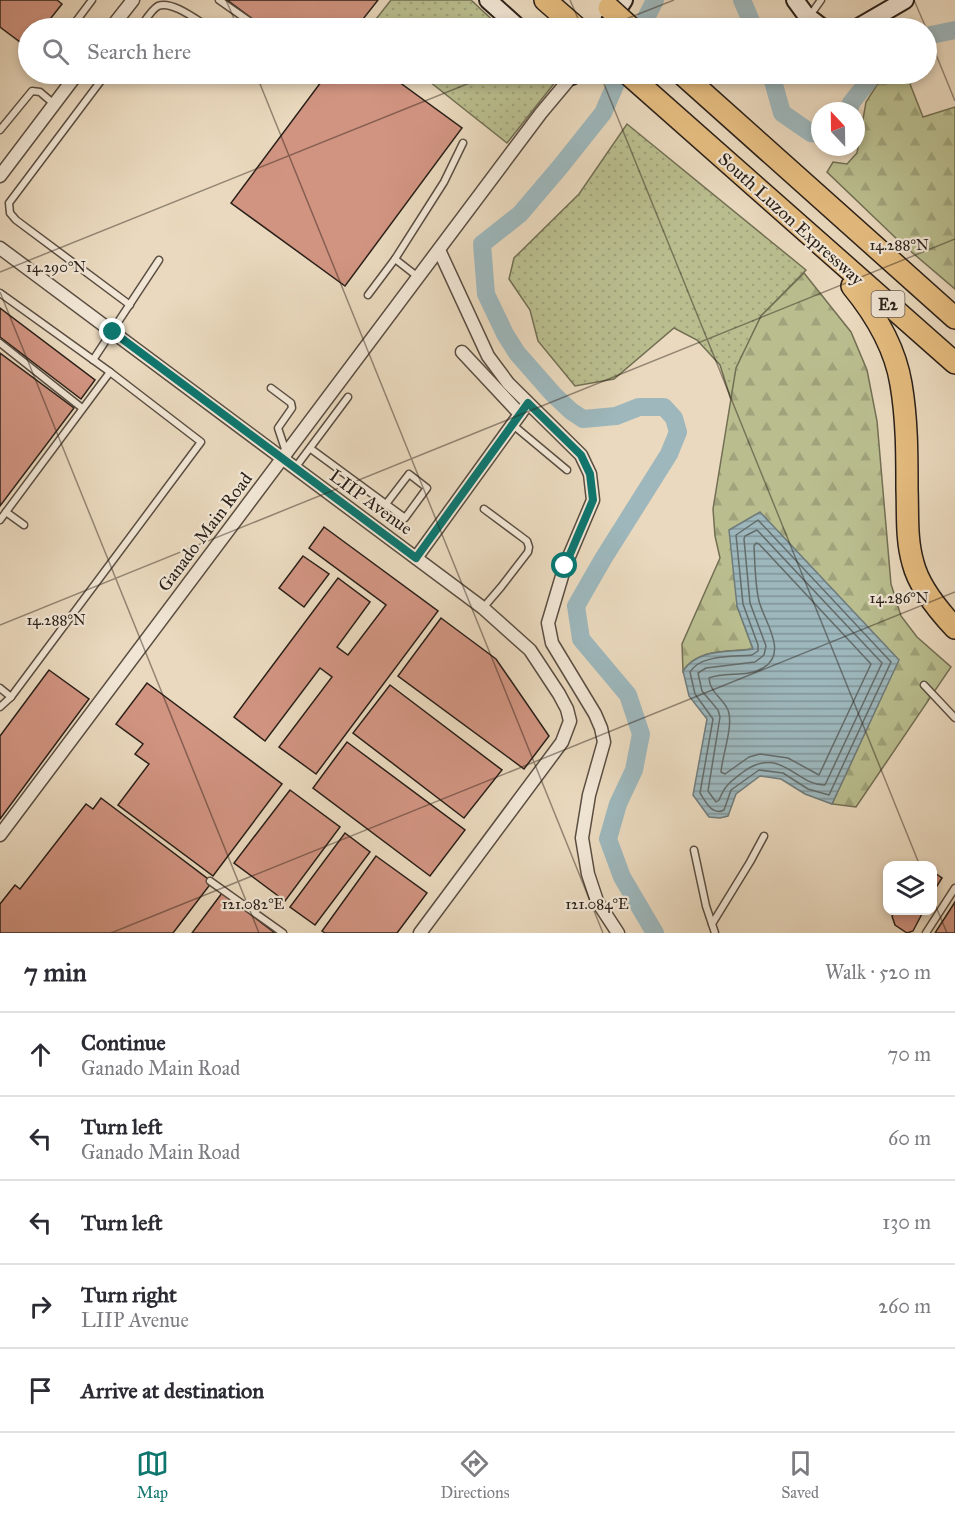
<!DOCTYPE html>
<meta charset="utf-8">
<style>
body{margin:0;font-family:"IM FELL Great Primer",serif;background:#f2f2f3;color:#2b2b33}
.controls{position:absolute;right:18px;bottom:18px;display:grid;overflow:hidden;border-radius:12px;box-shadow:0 3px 9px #0003}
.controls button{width:54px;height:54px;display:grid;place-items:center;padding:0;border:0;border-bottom:2px solid #e1e1e2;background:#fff;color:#2b2b33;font:30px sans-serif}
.compass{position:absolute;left:811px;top:102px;width:54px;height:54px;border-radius:50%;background:#fff;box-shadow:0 3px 9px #0003;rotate:338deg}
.stop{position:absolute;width:18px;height:18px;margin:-14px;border:4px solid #0f766e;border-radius:50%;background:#fff}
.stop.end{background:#0f766e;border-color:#fff;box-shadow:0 2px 6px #0008}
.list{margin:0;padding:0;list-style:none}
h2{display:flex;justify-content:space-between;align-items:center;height:78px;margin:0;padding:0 24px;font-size:26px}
h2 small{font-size:20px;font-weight:400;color:#7c7c81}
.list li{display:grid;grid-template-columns:39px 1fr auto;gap:18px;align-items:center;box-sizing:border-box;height:84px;padding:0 24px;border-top:2px solid #e1e1e2}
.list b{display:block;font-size:22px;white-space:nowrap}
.list p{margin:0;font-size:20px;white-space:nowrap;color:#7c7c81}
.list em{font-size:20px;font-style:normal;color:#7c7c81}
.icon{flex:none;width:33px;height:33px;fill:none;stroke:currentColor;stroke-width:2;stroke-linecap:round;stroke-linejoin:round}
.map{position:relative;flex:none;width:955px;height:933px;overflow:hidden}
.search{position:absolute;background:#fff;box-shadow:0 3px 9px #0003;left:18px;right:18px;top:18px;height:66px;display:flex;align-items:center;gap:15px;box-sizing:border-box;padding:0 21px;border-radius:33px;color:#7c7c81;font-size:22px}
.sheet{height:498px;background:#fff}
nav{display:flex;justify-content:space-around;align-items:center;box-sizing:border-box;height:84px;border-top:2px solid #e1e1e2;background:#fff;font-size:16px;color:#7c7c81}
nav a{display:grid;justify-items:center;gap:3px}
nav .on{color:#0f766e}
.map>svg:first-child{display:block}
</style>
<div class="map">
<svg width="955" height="933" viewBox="0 0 955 933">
<defs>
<pattern id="grass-dots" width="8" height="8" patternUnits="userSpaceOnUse" patternTransform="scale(1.5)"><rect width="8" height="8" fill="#babe8f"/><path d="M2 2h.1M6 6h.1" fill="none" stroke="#a0a37b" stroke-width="1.8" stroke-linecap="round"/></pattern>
<pattern id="forest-firs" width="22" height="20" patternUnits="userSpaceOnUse" patternTransform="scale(1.5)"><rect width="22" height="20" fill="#babe8f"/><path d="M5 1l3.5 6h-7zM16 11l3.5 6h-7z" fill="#a0a37b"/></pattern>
<pattern id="water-rules" width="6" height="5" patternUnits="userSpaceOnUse" patternTransform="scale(1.5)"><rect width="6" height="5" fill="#9db7bc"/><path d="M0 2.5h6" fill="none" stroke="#809498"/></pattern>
</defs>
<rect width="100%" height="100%" fill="#ead9be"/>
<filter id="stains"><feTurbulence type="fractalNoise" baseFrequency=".00333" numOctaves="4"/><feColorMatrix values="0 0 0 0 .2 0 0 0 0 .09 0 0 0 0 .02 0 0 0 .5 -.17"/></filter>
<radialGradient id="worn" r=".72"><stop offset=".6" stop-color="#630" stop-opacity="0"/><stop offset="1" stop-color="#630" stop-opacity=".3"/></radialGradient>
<g fill="url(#grass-dots)" stroke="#726f54" stroke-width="1.5">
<polygon points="391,0 471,0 501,28 369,28"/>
<polygon points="420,74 549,74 556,81 507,143"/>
<polygon points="627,124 806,270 761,316 733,388 731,400 720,365 697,340 674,328 614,379 575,386 538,341 530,310 509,279 514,258 579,194"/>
</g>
<g fill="url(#forest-firs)" stroke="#726f54" stroke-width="1.5">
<polygon points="884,74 922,74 910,84 923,117 955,107 955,289 901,243 827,172 833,162 847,164 857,153 866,102"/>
<path d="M804,273L851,332L867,370L877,421L891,584L901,616L917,637L951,667L856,807L832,804L898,660L737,606L753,649C728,652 698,648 683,671L682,644L720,558L715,536L713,509L736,368L761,316Z"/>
</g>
<path fill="url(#water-rules)" stroke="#6f7b7b" stroke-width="1.5" d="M760,512L899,660L832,804L805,794L781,779L760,776L736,794L728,816L720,818L709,817L693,795L707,719L689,696L683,671C698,648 728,653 753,649L737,606L729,530Z"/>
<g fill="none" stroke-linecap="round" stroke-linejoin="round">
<g stroke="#646c6a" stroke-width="1.5">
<path d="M758,520L891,662L829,795L808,789L783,773L759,770L731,790L724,810C712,816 706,802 700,793L713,719L695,694L690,672C701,654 734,657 752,655L758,651V645L743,604L736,535Z"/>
<path d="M757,530L882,663L825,785C796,786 781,744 743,772C730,782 725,785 719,800L716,802L708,791L720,717L718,710L702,691L698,673L706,668L755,662L764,655L766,646L750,603L744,539L745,536Z"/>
<path d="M756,543L759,544L871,664L819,775L788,758L760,754L749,757L725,774L721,772C722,756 734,725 728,710C723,698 710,693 709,678C725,671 747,678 763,668C789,653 764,621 759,601C755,584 755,564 754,546Z"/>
</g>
<g stroke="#9db7bc" stroke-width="18">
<polyline points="742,0 754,28"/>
<polyline points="641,28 655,0"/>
<polyline points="926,36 955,30"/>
<polyline points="620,74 603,113 560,167 520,214 482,244 486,294 505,334 517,353 553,394 571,411 583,419 616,416 639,407 664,407 674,418 678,432 669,454 603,559 576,606 581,639 628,695 641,734 634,770 618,804 608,839 622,877 655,933"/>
<polyline points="771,74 782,113 811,133 820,134"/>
<polyline points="849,111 851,103 874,74"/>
</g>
</g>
<g fill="#d19481" stroke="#2a2019" stroke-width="1.5">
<polygon points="0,0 57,0 62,4 43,28 28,28 28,48 0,27"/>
<polygon points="227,0 378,0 356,28 265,28"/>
<polygon points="303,74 322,74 315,82"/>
<polygon points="327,74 388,74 462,128 345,286 231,203"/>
<polygon points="0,308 95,380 81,399 0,337"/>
<polygon points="0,353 74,408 0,506"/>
<polygon points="324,527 438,611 316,774 279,747 332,677 320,668 265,741 234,717 338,578 370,602 337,647 348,655 386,605 309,548"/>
<polygon points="303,556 329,574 304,607 279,588"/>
<polygon points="441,618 496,659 549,736 524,769 398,676"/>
<polygon points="49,670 89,699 0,819 0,736"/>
<polygon points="147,683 282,784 213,876 118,805 149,764 135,754 143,744 116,724"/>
<polygon points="390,685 502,770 464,818 353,733"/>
<polygon points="347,742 465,830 430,876 313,788"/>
<polygon points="290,790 340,827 285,901 234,863"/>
<polygon points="101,798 212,882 173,933 0,933 0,904 15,885 20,889 86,804 93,809"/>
<polygon points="345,833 370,852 315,925 290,907"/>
<polygon points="376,856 427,893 397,933 325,933 322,931"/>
<polygon points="932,871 942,878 932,894"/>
<polygon points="222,893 275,933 192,933"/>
<polygon points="955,902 955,933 935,933"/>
<polygon points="896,910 924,910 913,931 907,933 895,925 892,916"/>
</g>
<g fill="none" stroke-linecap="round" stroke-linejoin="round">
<defs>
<g id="lane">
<polyline points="219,0 259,28"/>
<polyline points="809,17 821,0"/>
<polyline points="71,28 92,0"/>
<path d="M140,28C145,21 151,10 158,6C172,0 198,21 210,28"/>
<polyline points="106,74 9,203 10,213 16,220 130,305"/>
<polyline points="0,130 32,91 40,92 54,104"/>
<polyline points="418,277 395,259 444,182 463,143"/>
<polyline points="0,293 110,372"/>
<polyline points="368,295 395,259"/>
<polyline points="0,343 82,408"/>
<polyline points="93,360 159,260"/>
<polyline points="271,388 291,403 292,408 278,428 286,452"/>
<polyline points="513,425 567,470"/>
<polyline points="311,449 405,518 427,488 409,474 386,504"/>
<polyline points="295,468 348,397"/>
<polyline points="6,512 24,525"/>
<polyline points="0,520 110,372 201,442 11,697 0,707"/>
<polyline points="483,608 501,587 528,552 529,547 527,541 484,509"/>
<polyline points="924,685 955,718"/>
<polyline points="0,688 11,697"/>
<polyline points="694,850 706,906 712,924"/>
<polyline points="210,881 283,933"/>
<polyline points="715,933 712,924 750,862 764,836"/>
<polyline points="926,933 955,888"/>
</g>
<g id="street">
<polyline points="111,28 133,0"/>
<polyline points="0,176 77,74"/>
<polyline points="0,248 483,608 530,650 559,694 567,709 570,721 562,742 420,933"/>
<polyline points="439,250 488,356 508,383 581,455 590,474 593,500 565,566 548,623 552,643 595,714 601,728 604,742 589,795 582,838 588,874 597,901 618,933"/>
<polyline points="462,352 520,414"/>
<polyline points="416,558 528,403"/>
<polyline points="0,835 541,113 572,76"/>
</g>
<g id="secondary">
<polyline points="488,0 519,28"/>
<polyline points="795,0 806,15 823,28"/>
<polyline points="606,28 624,0"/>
<polyline points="857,28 905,0"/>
<polyline points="569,74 572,76 574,74"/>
</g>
<g id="highway">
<polyline points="545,0 577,28"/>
<polyline points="628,74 955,363"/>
<polyline points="682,74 955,318"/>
<path d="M852,286C875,314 895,347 901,384C907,419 907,454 907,489C908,514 906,539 913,563C919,587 938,610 955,628"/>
</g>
</defs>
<use href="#lane" stroke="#5a4e42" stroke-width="9"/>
<use href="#street" stroke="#5a4e42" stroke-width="15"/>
<use href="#secondary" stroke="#2a2019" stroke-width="20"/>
<use href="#highway" stroke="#2a2019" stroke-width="24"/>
<use href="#lane" stroke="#f1e6d5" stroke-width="6"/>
<use href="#street" stroke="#f1e6d5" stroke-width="12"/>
<use href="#secondary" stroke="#f1e6d5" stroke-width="16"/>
<use href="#highway" stroke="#e5bc7f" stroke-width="21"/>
<defs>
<polyline id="highway-bridge" points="609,8 631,28"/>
</defs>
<use href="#highway-bridge" stroke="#2a2019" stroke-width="24" stroke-linecap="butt"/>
<use href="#highway-bridge" stroke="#e5bc7f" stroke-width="21"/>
</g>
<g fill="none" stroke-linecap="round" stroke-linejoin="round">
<polyline stroke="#0f766e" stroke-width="8" points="113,332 416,558 528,403 581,455 590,474 593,500 565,566"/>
</g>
<path fill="none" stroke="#2a2019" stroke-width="1.5" stroke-opacity="0.45" d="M226,0L238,28M570,0L582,28M914,0L926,28M603,28L674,0M926,30L955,101M256,74L603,933M600,74L920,866M0,272L492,74M0,292L259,933M0,625L955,239M932,897L947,933M111,933L955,592"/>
<g text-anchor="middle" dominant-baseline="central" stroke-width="4.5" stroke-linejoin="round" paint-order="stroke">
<rect fill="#f1e6d5" stroke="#665b51" stroke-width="1.5" x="871.5" y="291" width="33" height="26" rx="4.5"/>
<g font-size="16" font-weight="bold" fill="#2a2019">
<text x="888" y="304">E2</text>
</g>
<g font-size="18" fill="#2a2019" stroke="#f1e6d5">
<text transform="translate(791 219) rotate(42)">South Luzon Expressway</text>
<text transform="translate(371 502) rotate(36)">LIIP Avenue</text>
<text transform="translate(205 532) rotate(-53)">Ganado Main Road</text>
</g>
</g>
<g font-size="15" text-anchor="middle" fill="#2a2019" stroke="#f1e6d5" stroke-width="4.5" stroke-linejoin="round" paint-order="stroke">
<text x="899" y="250">14.288°N</text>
<text x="56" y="272">14.290°N</text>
<text x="899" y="603">14.286°N</text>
<text x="56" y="625">14.288°N</text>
<text x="253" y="909">121.082°E</text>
<text x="597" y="909">121.084°E</text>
</g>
<rect width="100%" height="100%" filter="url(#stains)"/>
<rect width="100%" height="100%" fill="url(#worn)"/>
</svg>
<div class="controls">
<button><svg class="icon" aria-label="layers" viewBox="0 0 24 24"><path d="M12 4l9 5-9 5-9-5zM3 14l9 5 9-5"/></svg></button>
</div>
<svg class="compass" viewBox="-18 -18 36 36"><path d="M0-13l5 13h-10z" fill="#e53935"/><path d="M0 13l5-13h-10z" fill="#7c7c81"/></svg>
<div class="stop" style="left:565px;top:566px"></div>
<div class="stop end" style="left:113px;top:332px"></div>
<div class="search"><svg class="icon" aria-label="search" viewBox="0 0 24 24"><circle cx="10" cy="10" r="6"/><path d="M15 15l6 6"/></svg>Search here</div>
</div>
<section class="sheet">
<h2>7 min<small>Walk · 520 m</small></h2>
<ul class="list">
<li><svg class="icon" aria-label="ahead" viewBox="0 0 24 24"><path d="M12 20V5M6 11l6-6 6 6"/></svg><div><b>Continue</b><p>Ganado Main Road</p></div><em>70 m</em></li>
<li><svg class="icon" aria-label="left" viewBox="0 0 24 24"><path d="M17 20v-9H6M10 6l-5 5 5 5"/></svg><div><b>Turn left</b><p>Ganado Main Road</p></div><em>60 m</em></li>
<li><svg class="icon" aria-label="left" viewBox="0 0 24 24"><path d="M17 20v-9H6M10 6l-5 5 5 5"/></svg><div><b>Turn left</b></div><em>130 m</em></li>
<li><svg class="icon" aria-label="right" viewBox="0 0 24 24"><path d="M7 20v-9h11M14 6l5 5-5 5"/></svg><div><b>Turn right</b><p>LIIP Avenue</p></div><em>260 m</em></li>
<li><svg class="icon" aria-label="arrive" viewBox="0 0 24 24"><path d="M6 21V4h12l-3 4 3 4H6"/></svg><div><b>Arrive at destination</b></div></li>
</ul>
</section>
<nav>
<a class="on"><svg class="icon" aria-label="map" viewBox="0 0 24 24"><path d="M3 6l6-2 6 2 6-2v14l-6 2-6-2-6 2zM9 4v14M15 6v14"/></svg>Map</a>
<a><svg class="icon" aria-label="directions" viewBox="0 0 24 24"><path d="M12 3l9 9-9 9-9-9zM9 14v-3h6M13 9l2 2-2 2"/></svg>Directions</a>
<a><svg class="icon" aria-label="saved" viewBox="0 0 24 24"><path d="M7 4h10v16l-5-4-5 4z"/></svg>Saved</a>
</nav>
